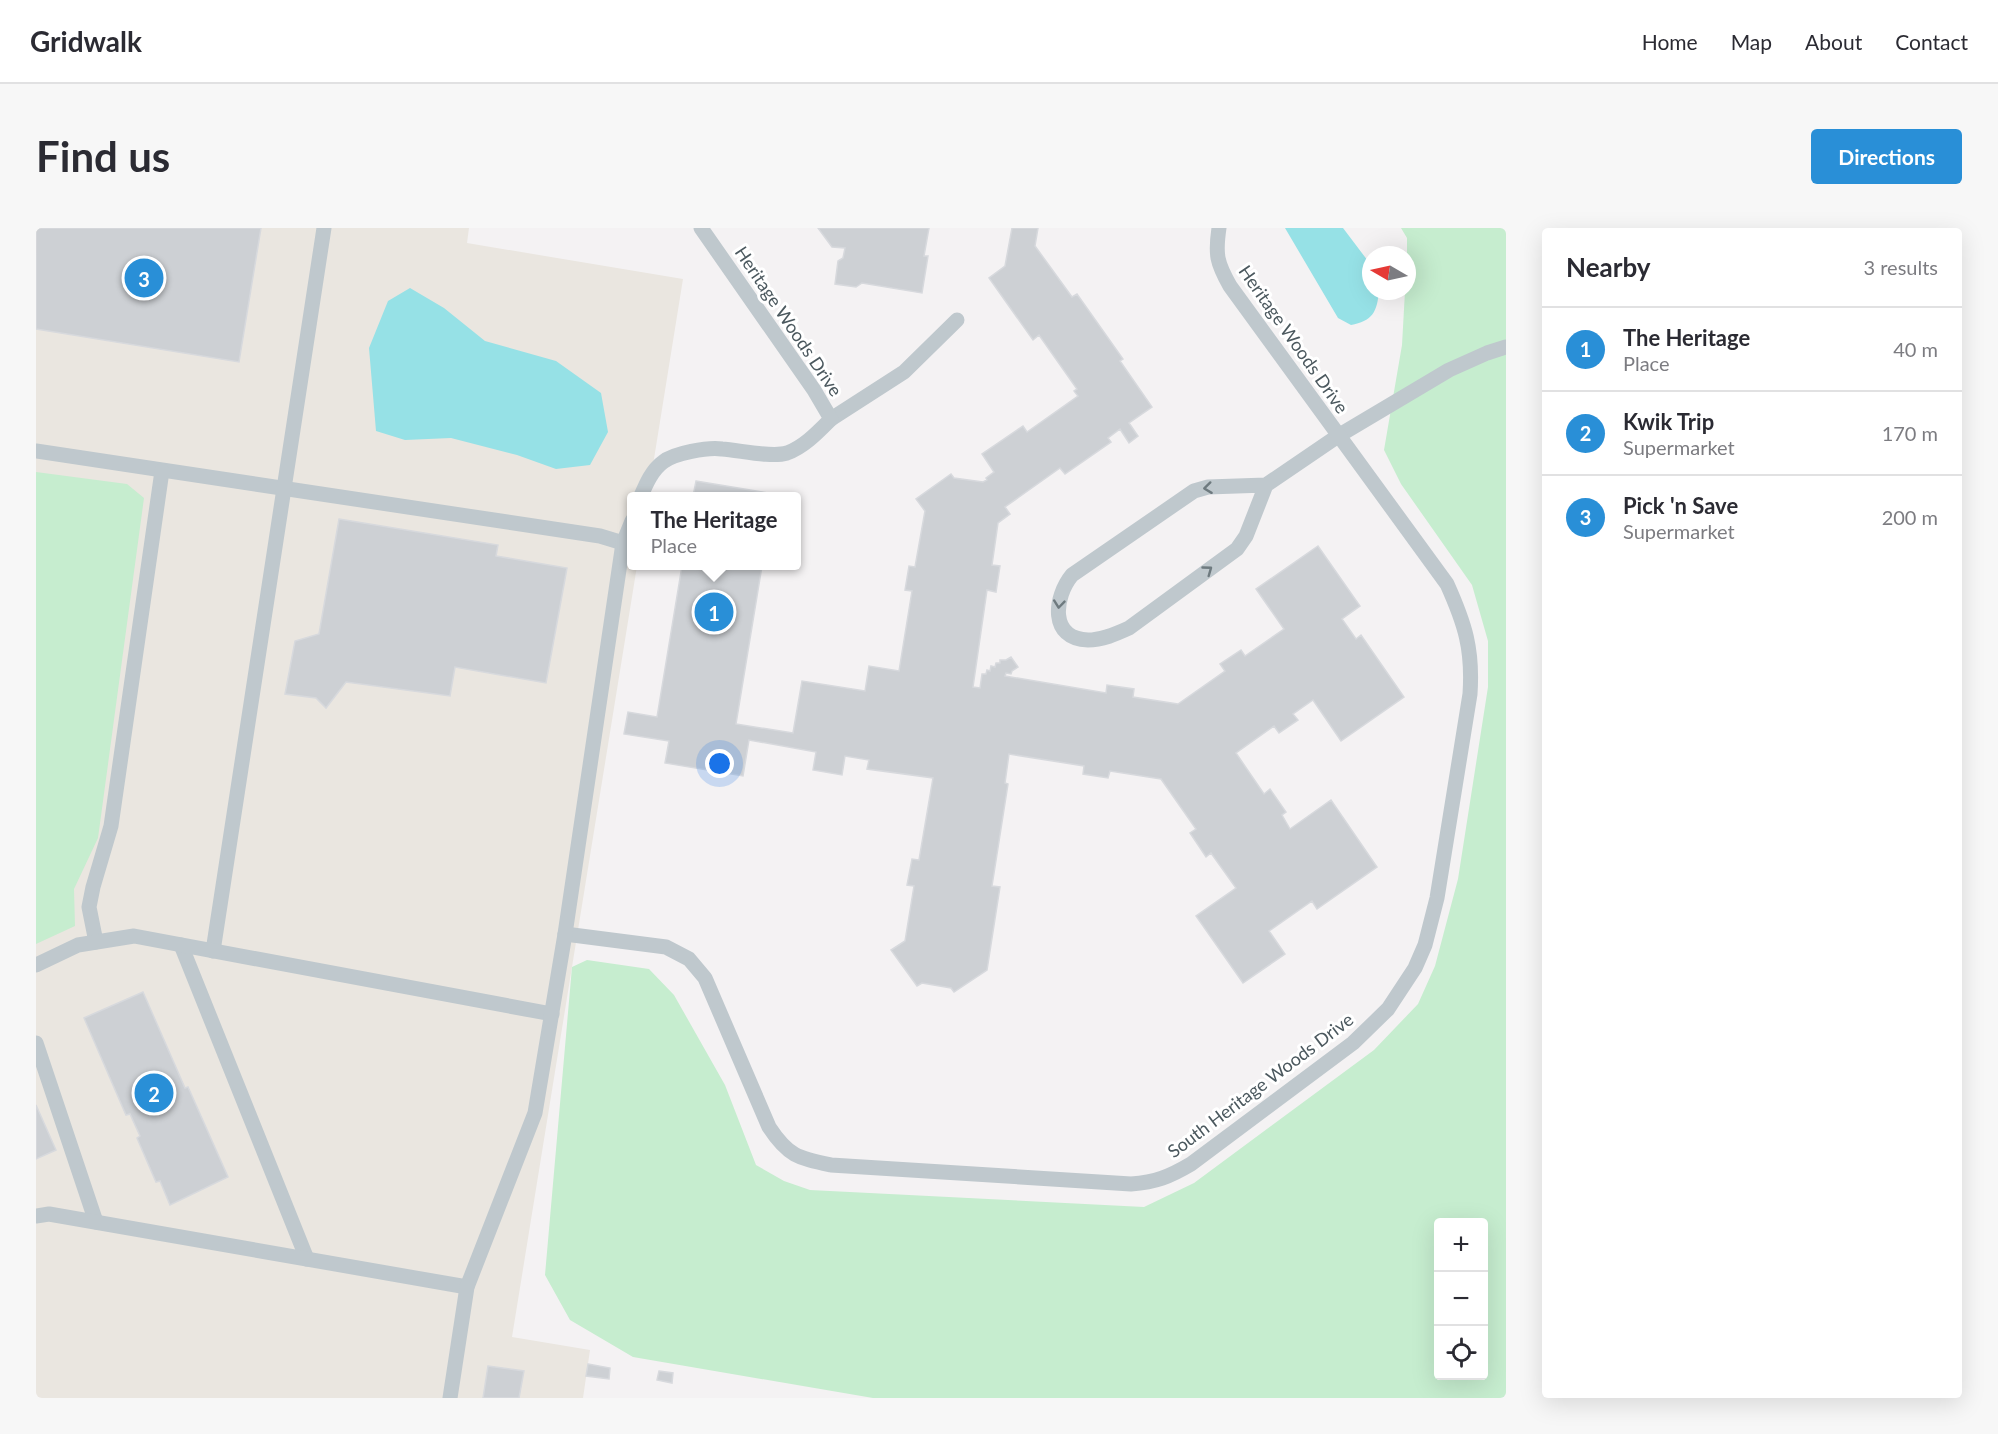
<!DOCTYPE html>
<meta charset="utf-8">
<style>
body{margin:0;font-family:Lato,sans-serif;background:#f7f7f7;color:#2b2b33}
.controls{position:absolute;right:18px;bottom:18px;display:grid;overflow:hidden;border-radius:6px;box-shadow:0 6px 24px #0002}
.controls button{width:54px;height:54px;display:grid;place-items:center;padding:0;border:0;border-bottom:2px solid #e1e1e2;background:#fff;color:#2b2b33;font:30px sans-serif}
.compass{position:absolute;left:1326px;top:18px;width:54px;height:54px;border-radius:50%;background:#fff;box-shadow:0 6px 24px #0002;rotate:279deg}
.you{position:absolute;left:684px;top:536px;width:21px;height:21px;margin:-15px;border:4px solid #fff;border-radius:50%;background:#1a73e8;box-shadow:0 0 0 9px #1a73e833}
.badge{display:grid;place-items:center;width:39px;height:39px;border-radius:50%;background:#298fd7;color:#fff;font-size:20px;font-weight:700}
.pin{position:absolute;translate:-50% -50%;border:3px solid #fff;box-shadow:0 2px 6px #0006}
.popup{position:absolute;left:591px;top:264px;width:174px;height:78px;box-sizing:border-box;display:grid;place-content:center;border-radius:6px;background:#fff;filter:drop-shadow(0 2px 4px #0005);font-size:20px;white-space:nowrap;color:#7c7c81}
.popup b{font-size:22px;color:#2b2b33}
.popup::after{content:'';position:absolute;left:50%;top:100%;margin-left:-12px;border:12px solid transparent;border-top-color:#fff}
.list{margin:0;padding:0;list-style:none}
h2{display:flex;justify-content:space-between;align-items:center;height:78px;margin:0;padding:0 24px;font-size:26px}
h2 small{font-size:20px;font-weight:400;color:#7c7c81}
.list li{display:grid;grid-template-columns:39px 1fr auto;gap:18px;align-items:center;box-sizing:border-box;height:84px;padding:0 24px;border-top:2px solid #e1e1e2}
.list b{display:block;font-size:22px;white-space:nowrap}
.list p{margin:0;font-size:20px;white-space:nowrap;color:#7c7c81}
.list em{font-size:20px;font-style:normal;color:#7c7c81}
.icon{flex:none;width:33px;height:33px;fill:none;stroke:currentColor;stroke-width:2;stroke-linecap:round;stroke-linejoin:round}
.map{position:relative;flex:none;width:1470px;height:1170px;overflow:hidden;border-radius:6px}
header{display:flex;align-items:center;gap:36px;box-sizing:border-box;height:84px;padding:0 30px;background:#fff;border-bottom:2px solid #e1e1e2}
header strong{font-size:28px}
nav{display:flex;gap:33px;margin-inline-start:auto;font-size:21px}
.intro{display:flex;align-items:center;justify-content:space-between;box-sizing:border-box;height:144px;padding:0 36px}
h1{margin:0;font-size:42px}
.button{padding:15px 27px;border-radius:6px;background:#298fd7;color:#fff;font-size:21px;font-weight:700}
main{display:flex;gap:36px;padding:0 36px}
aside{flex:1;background:#fff;border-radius:6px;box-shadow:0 6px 24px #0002}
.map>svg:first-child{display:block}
</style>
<header>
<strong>Gridwalk</strong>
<nav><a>Home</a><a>Map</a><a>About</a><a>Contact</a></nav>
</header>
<div class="intro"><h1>Find us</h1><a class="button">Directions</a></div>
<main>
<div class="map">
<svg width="1470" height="1170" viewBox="0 0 1470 1170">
<rect width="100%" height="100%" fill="#f4f2f3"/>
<polygon fill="#eae6e0" points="0,0 433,0 431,15 647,51 612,268 596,268 596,338 601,338 476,1109 554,1122 547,1170 0,1170"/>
<g fill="#c6edcf" fill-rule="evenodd">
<path d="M1365,0H1470V1170H837L597,1129L534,1092L509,1047L536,739L551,732L613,741L638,767L689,857L720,937L748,953L774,962L1108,979L1158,955L1338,822L1382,776L1399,738L1422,651L1452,459V413L1436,357L1365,256L1348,222L1366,117L1369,63H1371V10ZM1402,994H1448V1148H1402Z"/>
<polygon points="0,244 91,256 108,270 62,610 38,661 39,698 0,716"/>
</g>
<g fill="#96e1e6">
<path d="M1249,0H1307L1335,37V63H1343C1341,85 1336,93 1315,97L1302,90Z"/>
<polygon points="374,60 408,80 449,113 520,133 565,165 572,204 554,237 520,241 481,227 415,210 369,212 340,203 333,120 352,73"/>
</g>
<g fill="#cdd0d4" stroke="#d7d9dd" stroke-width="1.5">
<polygon points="0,0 225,0 203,134 0,101"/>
<polygon points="782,0 893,0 888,28 892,28 886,65 826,55 820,59 799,56 802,33 807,30 809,20 796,19"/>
<polygon points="976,0 1002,0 999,18 1036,69 1041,66 1087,131 1084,133 1116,179 1093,195 1102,208 1093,215 1084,201 1072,210 1075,214 1029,246 1024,240 969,279 974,286 962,295 956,337 964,338 960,364 951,362 937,459 944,460 946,446 950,446 951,442 954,443 955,438 959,439 960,435 964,435 964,432 970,432 975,429 982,439 976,443 975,446 970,445 969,448 1070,465 1071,457 1098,461 1097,469 1142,476 1189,443 1184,436 1205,422 1209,428 1248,401 1220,361 1282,318 1324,378 1306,391 1320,411 1325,407 1368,469 1305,513 1277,472 1257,486 1262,492 1243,505 1238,498 1200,525 1228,566 1234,561 1250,584 1246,587 1254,601 1295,572 1341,639 1281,681 1276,673 1233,703 1249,726 1207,755 1160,688 1200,660 1175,625 1170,629 1154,605 1160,601 1125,551 1074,543 1072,550 1047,546 1048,538 973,526 969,555 972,556 956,658 964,659 951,742 918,764 915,760 886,755 881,758 855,722 869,713 878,658 871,657 876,631 883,632 897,550 831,541 833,532 809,528 806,547 777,542 780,524 713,512 707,548 629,535 633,513 588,506 592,484 621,489 646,338 726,338 700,496 757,505 766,453 829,463 833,438 863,443 876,363 869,362 873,338 879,339 889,283 880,271 915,246 918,250 947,254 951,252 950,250 958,244 946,226 987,198 991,204 1042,168 1038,163 1041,161 1003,107 997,112 953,50 969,38"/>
<polygon points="660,253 738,266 737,268 657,268"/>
<polygon points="303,291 462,317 460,328 531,340 510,455 419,439 414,468 310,454 290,480 280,470 249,466 259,413 283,406"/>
<polygon points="107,764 149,860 152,859 192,949 134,977 124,953 120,954 101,910 104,908 94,886 90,887 48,790"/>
<polygon points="0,877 20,922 0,931"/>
<polygon points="552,1136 574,1140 573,1151 550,1148"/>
<polygon points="452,1138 488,1143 483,1170 447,1170"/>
<polygon points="623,1143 637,1145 636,1155 621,1152"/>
</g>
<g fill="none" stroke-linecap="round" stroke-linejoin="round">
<g stroke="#bfc8cd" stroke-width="15">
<polyline points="795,191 868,144 921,92"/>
<polyline points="0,223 564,308 587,315"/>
<path d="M1230,257L1210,308L1201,321L1093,400C1080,406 1066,412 1052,412C1013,411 1018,369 1036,347L1158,263L1172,259L1230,257L1302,208L1413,142L1451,125L1470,119"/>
<path d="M605,268C610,256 616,242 627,234C638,225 672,219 686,221C703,222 735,230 751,225C768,219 782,204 795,191L778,162L665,0"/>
<path d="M529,706L630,719L653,731L669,750L733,899C752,928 762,930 795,937L1095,956C1120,954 1133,949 1155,936L1317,815L1352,781L1379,740L1389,717L1401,670L1434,466C1437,421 1429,396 1411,356L1194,58C1181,35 1179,27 1183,0"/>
<polyline points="60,714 53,679 57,659 75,598 126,243"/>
<polyline points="145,717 271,1031"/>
<polyline points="177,723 288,0"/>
<polyline points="0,737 42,717 98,708 516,786"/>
<polyline points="0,815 60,994"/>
<polyline points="0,988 13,986 431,1059"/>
<polyline points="414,1170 431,1059 499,885 529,706 587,315 596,293"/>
</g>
</g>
<defs><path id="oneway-chevron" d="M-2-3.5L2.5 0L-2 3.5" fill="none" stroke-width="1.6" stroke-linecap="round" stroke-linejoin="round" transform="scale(1.5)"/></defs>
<g stroke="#6e7a7f">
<use href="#oneway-chevron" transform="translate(1172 260) rotate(173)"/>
<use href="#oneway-chevron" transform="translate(1172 342) rotate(-36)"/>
<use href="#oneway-chevron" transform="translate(1023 376) rotate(96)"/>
</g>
<g text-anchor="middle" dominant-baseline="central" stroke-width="6" stroke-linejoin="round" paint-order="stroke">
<g font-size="18" fill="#4b585e" stroke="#fff">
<text transform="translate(753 93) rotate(56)">Heritage Woods Drive</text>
<text transform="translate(1258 111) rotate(55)">Heritage Woods Drive</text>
<text transform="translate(1224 857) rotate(-37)">South Heritage Woods Drive</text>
</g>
</g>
</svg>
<div class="controls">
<button>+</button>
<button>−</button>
<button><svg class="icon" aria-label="locate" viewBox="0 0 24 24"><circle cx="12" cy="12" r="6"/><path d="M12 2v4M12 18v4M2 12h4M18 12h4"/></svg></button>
</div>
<svg class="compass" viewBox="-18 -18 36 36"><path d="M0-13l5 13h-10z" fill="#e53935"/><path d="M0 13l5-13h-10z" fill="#7c7c81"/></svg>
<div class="you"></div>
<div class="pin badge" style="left:678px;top:384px">1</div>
<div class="popup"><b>The Heritage</b>Place</div>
<div class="pin badge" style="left:118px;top:865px">2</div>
<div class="pin badge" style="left:108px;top:50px">3</div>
</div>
<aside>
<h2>Nearby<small>3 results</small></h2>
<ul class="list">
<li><span class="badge">1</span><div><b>The Heritage</b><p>Place</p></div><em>40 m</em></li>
<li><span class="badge">2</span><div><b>Kwik Trip</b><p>Supermarket</p></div><em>170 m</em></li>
<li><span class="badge">3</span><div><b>Pick 'n Save</b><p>Supermarket</p></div><em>200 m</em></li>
</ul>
</aside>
</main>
